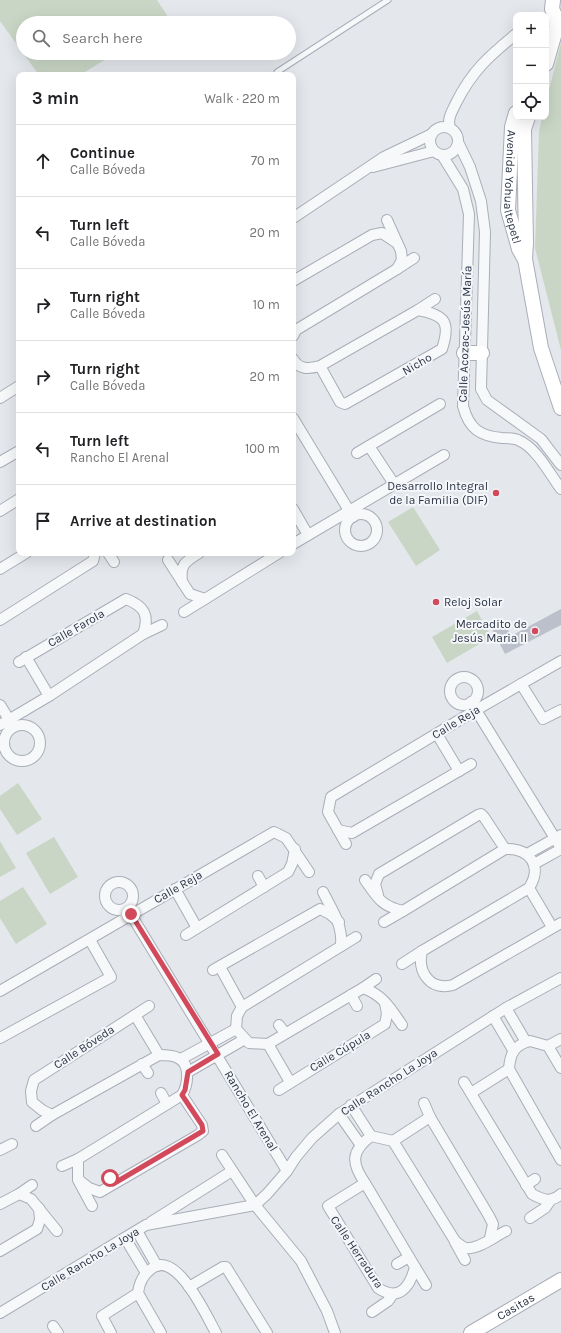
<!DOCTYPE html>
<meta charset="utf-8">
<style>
body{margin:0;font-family:Karla,sans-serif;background:#f6f6f6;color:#202124}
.controls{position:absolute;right:12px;top:12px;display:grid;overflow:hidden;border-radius:8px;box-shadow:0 4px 16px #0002}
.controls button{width:36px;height:36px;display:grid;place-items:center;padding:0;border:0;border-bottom:1px solid #e0e0e0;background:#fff;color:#202124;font:20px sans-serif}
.stop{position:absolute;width:12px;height:12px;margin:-9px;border:3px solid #d1495b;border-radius:50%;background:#fff}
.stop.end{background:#d1495b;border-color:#fff;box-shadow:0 1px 4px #0008}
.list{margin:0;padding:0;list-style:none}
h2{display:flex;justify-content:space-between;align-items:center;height:52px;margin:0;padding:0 16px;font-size:17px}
h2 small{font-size:13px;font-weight:400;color:#757577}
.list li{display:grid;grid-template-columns:26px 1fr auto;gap:12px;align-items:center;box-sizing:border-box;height:72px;padding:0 16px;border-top:1px solid #e0e0e0}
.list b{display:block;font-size:15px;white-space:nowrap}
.list p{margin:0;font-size:13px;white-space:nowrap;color:#757577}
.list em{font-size:13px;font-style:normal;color:#757577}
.icon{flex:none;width:22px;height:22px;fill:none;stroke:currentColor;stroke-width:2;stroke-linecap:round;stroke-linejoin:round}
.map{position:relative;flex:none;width:561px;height:1333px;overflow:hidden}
.search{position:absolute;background:#fff;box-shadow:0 4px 16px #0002;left:16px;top:16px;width:280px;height:44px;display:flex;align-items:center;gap:10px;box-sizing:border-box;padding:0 14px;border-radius:22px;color:#757577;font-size:15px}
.panel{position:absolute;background:#fff;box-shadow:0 4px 16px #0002;left:16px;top:72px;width:280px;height:484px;border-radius:8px}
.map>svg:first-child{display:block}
</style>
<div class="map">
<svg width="561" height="1333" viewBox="0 0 561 1333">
<rect width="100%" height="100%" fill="#e4e7ec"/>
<g fill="#c9d6c5">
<polygon points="0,0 157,0 170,20 165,23 23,23 23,53 0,21"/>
<polygon points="561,43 561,350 535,248 539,132 542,117 546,117 546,102"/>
<polygon points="23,53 116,53 80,75 39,75"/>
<polygon points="413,507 440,550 416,566 388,522"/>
<polygon points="477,611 491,637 447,663 432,637"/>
<polygon points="18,783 42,819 17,835 0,809 0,796"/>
<polygon points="54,837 78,877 50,894 26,853"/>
<polygon points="0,841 16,868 0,877"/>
<polygon points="23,887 47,924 16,944 0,918 0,901"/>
</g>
<polygon fill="#bbc0ca" points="561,609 561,625 505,654 491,627 503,620 511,636"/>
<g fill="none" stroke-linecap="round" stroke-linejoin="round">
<defs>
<polyline id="lane" points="277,72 388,0"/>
<g id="street">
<polyline points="546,21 558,22"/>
<circle cx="444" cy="141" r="14"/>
<path d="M450,128C447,118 452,112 456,103C472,71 489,56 516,34"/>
<polyline points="458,142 470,167 481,201 485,232 481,389 487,400 541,439 561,465"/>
<path d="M442,155L463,189L469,214L463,406C469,429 480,436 502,438C507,438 514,438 518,440C537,448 549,473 561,489"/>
<polyline points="373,167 434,151"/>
<polyline points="293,218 384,157 432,134"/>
<polyline points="397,269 414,258"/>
<polyline points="293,281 372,235 382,233 397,243"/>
<polyline points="418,310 435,299"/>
<polyline points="293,336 296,330 397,269 402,260 401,251 387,220"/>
<path d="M293,359C299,370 309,369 320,366L418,310C445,315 451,322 442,349L345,404L340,402L320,366"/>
<polyline points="0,398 19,386"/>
<polyline points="293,418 353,517"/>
<polyline points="369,446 394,484"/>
<polyline points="357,453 440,404"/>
<polyline points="0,462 19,451"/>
<polyline points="293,509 308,535"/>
<polyline points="0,511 19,499"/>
<circle cx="361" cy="530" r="16"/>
<polyline points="293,544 444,455"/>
<polyline points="108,553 114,562"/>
<polyline points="168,560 190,594 205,599 279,553"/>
<polyline points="0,569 26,553"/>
<path d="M182,582C180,564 185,562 199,553"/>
<polyline points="184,612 205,599"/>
<polyline points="0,620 93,561 95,553"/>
<polyline points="143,634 162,625"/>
<polyline points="26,657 49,696"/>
<circle cx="464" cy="691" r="14"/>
<polyline points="521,684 543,719 561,710"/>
<polyline points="471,702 561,848"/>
<polyline points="0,705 13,726"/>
<path d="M0,725L49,696L143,634C150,615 144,606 126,599L19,662"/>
<circle cx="22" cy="743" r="18"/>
<polyline points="437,734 459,771"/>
<polyline points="338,830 352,833 471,764"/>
<polyline points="346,844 328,812 331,797 476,710 561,661"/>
<polyline points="527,854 561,835"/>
<polyline points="534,864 561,849"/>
<polyline points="258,876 264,887"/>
<path d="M365,880C377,897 381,906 403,911L505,849C530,848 543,866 529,888L422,951C417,972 430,991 453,985L561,923"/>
<circle cx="119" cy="896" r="14"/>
<polyline points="529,888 552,927"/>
<polyline points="175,889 197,928"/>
<path d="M323,892C332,910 343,925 341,946"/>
<polyline points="378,895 375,884 379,874 478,815 481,814 484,817 505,849"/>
<polyline points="127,908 287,1171"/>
<polyline points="384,922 403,911"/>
<polyline points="186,935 288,872 292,864 295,849"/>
<path d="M356,937L242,1007L237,1016L236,1029L249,1043L268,1044L363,988C383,995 390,1008 402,1025"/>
<polyline points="402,964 422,951"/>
<polyline points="220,967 242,1007"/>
<polyline points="213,970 320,909 330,914 339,922"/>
<polyline points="363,988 376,979"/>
<polyline points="0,991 274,832 286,838 309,872"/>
<polyline points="351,995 357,1006"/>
<polyline points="506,1008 526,1042"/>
<polyline points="135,1015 159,1055"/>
<polyline points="493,1016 513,1050"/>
<polyline points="279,1025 285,1033"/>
<polyline points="0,1038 111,977 90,940"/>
<polyline points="268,1044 290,1082"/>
<polyline points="548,1046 561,1039"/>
<polyline points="181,1059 236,1029"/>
<polyline points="142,1064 148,1073"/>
<path d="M561,1068L548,1046L530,1041C514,1045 510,1054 509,1069L561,1160"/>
<polyline points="188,1072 245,1039"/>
<path d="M464,1082L532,1194C543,1200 551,1203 561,1194"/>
<polyline points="279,1090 385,1024 387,1014 385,1003"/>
<polyline points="161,1093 167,1104"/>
<polyline points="471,1093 509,1069"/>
<polyline points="424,1103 430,1117 489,1216 493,1224 490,1238"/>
<polyline points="351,1105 371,1136"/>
<polyline points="339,1114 360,1144"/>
<polyline points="36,1126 52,1115"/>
<polyline points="393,1141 430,1117"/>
<polyline points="0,1150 12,1144"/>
<polyline points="222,1155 255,1205 301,1261 327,1311 335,1333"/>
<polyline points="62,1166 78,1159"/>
<polyline points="80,1181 89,1188 100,1192 198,1135 203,1131 202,1125 182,1095"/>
<path d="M365,1183L328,1206L378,1288C399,1302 410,1287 415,1267L365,1183C351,1163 351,1151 371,1136L393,1141L455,1241C458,1243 462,1247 466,1248C478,1250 495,1236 506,1231"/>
<polyline points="526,1185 535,1179"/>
<polyline points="19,1194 32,1185"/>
<polyline points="0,1204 19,1194 31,1199 57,1231"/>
<path d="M92,1206L78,1180V1159L182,1095C188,1085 191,1064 178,1058C173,1055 165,1055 159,1055L52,1115L42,1110L32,1102L31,1091L34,1080L149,1006"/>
<polyline points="530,1218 545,1208 550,1201"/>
<polyline points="151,1222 232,1171"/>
<polyline points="137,1231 157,1266"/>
<polyline points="125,1238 146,1273"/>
<polyline points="455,1242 465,1260"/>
<polyline points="0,1251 37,1229 40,1220 39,1208"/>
<polyline points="397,1264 409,1257"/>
<polyline points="415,1267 426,1285"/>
<polyline points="189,1287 223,1267 226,1267 267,1333"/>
<polyline points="372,1312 388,1301 393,1294"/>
<polyline points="0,1313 146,1225 255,1205 267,1194 287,1171 296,1157 312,1138 339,1114 506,1008 561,978"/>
<polyline points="53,1326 58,1333"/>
<polyline points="111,1333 102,1316 138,1293"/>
<path d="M161,1333L138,1293C139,1283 143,1275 151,1269C176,1248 207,1317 216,1333"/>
</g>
<g id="secondary">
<polyline points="546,64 558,22 552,9 553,0"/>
<path id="s1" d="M516,113L512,127L508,210L519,249L524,258"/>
<polyline points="528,117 524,129 526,243 525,259 541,348 561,408"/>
<polyline points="464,353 482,353"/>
<path id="s2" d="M471,1333L561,1280"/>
</g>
</defs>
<use href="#lane" stroke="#a9aeb7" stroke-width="7"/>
<use href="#street" stroke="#a9aeb7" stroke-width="12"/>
<use href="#secondary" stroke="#a9aeb7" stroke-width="16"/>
<use href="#lane" stroke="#f7f8fa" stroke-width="5"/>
<use href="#street" stroke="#f7f8fa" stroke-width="10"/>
<use href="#secondary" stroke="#fff" stroke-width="14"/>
</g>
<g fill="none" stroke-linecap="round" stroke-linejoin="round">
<polyline stroke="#d1495b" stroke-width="5" points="110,1178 113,1184 203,1131 202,1125 182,1095 185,1090 188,1072 218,1054 131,914"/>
</g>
<g fill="#d1495b" stroke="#f4f6f9" stroke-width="1.5">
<circle cx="496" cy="493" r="4"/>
<circle cx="436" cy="602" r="4"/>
<circle cx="535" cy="631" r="4"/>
</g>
<g text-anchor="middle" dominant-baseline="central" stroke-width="4" stroke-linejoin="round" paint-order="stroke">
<g font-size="12" fill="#2b3445" stroke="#f4f6f9">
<text stroke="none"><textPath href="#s1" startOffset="75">Avenida Yohualtepetl</textPath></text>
<text transform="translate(465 334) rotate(-88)">Calle Acozac-Jesús María</text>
<text transform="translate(417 364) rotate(-30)">Nicho</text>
<text transform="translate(76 628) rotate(-30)">Calle Farola</text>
<text transform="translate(456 722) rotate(-31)">Calle Reja</text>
<text transform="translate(178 887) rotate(-30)">Calle Reja</text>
<text transform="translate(84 1047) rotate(-33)">Calle Bóveda</text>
<text transform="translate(340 1051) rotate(-31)">Calle Cúpula</text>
<text transform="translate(389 1082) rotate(-33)">Calle Rancho La Joya</text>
<text transform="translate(251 1111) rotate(59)">Rancho El Arenal</text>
<text transform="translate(357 1252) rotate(56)">Calle Herradura</text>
<text transform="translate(90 1259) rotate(-31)">Calle Rancho La Joya</text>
<text stroke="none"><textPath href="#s2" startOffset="52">Casitas</textPath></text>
</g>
<g font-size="12" fill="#2b3445" stroke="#f4f6f9" text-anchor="end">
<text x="488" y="486">Desarrollo Integral<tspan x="488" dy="14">de la Familia (DIF)</tspan></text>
<text x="444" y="602" text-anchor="start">Reloj Solar</text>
<text x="527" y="624">Mercadito de<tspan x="527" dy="14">Jesús Maria II</tspan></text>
</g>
</g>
</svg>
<div class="controls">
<button>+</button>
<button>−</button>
<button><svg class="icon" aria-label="locate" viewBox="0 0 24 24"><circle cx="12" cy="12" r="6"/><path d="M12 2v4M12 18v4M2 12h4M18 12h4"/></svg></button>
</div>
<div class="stop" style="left:110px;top:1178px"></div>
<div class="stop end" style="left:131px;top:914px"></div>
<div class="search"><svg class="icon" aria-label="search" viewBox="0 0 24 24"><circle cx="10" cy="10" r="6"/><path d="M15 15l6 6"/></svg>Search here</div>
<section class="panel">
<h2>3 min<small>Walk · 220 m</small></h2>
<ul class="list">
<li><svg class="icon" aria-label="ahead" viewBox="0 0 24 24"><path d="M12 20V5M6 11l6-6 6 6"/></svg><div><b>Continue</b><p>Calle Bóveda</p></div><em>70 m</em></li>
<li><svg class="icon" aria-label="left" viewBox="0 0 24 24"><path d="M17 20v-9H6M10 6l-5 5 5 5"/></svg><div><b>Turn left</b><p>Calle Bóveda</p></div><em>20 m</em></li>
<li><svg class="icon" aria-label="right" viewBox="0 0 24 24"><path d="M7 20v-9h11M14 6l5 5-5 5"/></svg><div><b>Turn right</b><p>Calle Bóveda</p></div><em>10 m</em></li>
<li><svg class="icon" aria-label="right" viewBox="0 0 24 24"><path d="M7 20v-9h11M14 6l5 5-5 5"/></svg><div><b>Turn right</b><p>Calle Bóveda</p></div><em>20 m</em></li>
<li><svg class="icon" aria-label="left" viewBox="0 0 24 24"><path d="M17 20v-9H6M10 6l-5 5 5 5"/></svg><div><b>Turn left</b><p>Rancho El Arenal</p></div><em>100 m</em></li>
<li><svg class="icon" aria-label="arrive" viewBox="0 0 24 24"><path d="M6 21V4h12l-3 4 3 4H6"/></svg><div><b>Arrive at destination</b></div></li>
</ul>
</section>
</div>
